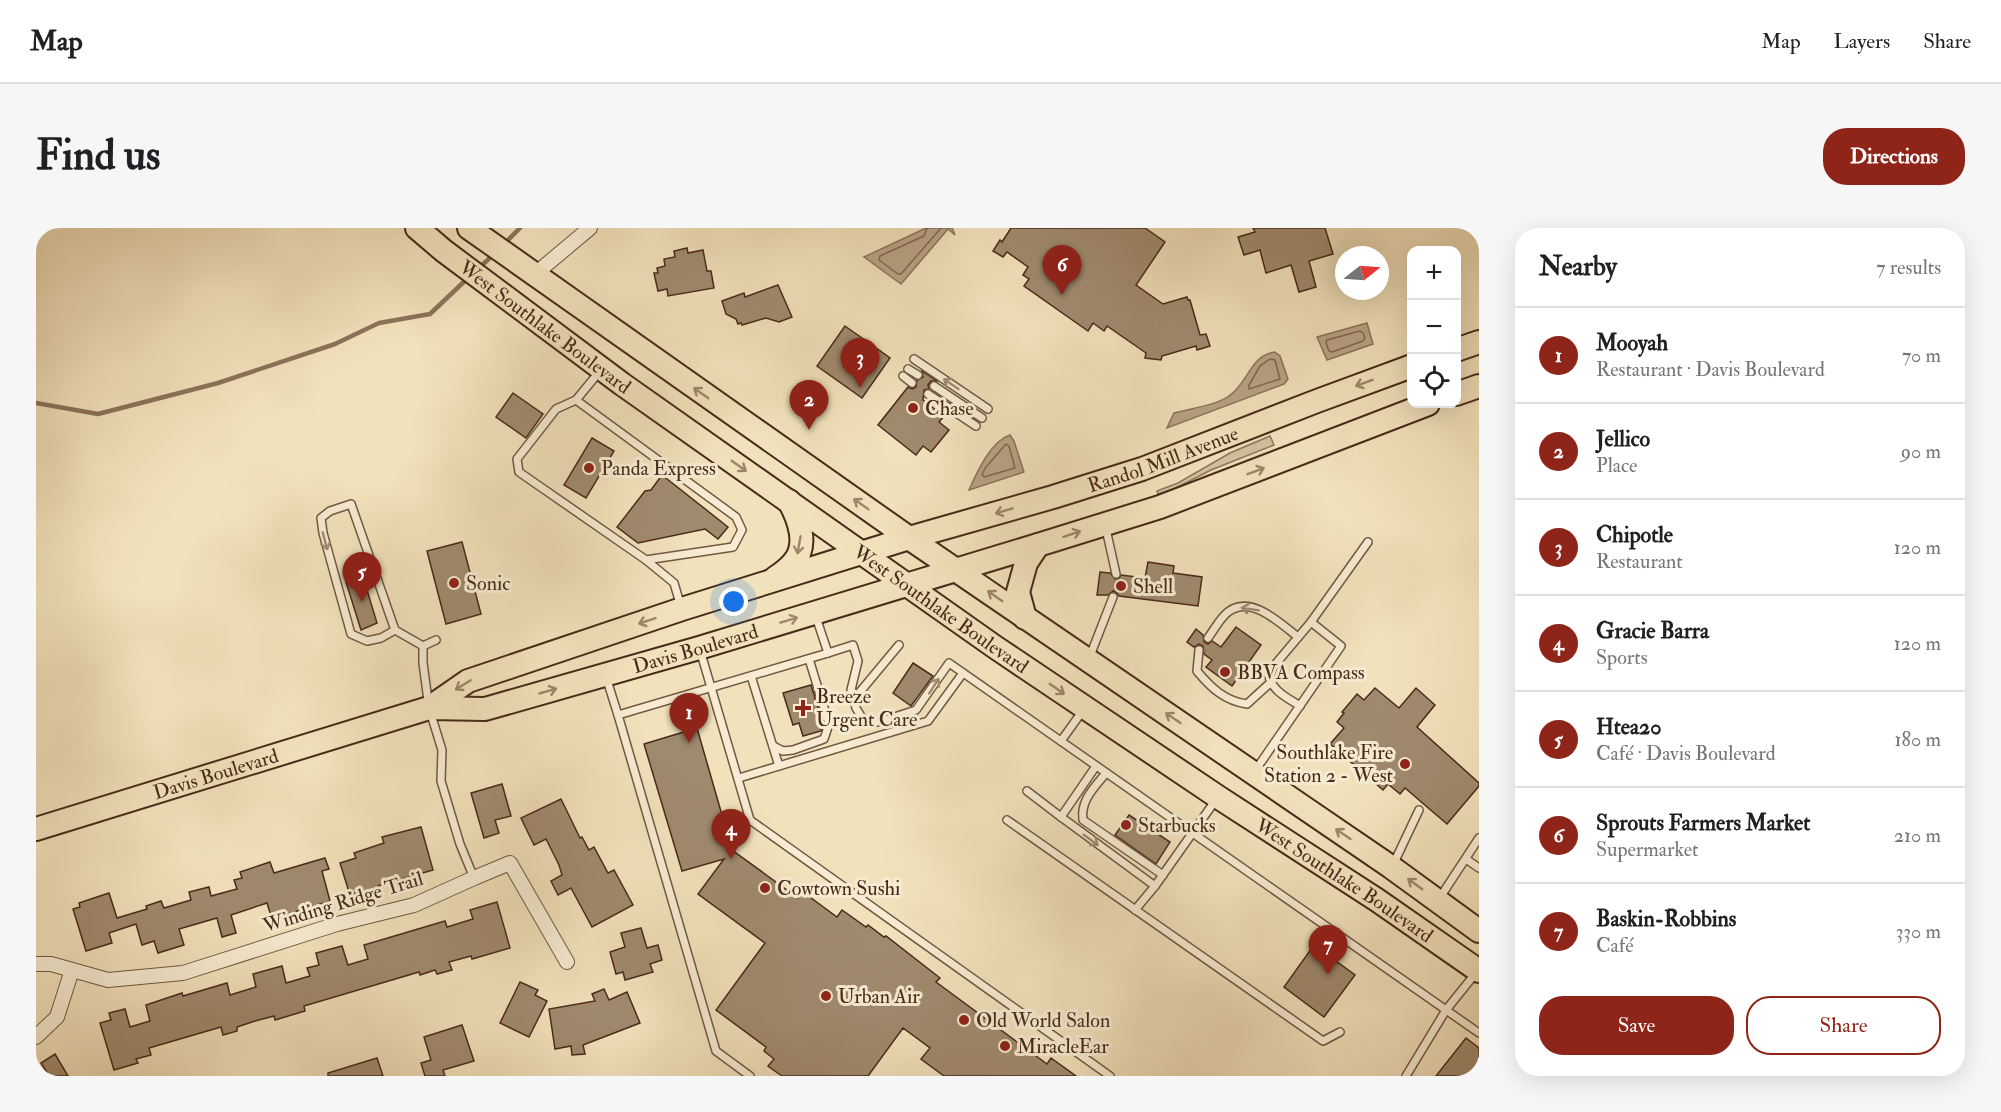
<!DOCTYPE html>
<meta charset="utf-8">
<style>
body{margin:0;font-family:"IM FELL Double Pica",serif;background:#f6f6f6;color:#202124}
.controls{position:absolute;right:18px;top:18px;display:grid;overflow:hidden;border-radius:12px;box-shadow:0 6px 24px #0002}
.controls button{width:54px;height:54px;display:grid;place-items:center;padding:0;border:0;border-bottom:2px solid #e0e0e0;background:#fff;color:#202124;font:30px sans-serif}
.compass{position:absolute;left:1299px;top:18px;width:54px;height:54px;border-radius:50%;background:#fff;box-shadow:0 6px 24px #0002;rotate:73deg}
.you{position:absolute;left:698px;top:374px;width:21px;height:21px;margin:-15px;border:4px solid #fff;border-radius:50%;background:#1a73e8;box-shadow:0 0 0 9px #1a73e833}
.badge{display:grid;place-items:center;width:39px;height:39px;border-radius:50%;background:#8f2418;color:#fff;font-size:20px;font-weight:700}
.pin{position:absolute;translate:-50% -50px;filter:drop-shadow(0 2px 3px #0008)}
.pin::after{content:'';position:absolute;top:32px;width:21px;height:18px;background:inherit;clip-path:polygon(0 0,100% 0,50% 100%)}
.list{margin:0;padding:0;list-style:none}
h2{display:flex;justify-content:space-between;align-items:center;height:78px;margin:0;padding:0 24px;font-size:26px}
h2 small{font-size:20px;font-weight:400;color:#757577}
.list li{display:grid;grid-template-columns:39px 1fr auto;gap:18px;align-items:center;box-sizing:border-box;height:96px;padding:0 24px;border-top:2px solid #e0e0e0}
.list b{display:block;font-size:22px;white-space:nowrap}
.list p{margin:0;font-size:20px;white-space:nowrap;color:#757577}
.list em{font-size:20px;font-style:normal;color:#757577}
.actions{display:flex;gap:12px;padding:18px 24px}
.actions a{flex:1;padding:14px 0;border:2px solid #8f2418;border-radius:24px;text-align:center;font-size:21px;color:#8f2418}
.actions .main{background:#8f2418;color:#fff}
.icon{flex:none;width:33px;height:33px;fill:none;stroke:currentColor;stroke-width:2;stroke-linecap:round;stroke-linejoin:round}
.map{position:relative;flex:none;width:1443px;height:848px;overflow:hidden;border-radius:24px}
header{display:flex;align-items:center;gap:36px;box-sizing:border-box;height:84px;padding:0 30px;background:#fff;border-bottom:2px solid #e0e0e0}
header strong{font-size:28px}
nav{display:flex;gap:33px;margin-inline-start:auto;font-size:21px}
.intro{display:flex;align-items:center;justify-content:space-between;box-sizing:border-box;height:144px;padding:0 36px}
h1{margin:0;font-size:42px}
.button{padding:15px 27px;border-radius:24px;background:#8f2418;color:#fff;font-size:21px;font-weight:700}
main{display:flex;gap:36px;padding:0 36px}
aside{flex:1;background:#fff;border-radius:24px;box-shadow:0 6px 24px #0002}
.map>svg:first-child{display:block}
</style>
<header>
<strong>Map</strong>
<nav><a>Map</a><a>Layers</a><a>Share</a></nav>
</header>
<div class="intro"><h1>Find us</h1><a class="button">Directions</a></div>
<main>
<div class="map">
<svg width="1443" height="848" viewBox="0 0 1443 848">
<rect width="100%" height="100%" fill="#f2e2bc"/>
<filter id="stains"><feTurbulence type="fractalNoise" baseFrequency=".00333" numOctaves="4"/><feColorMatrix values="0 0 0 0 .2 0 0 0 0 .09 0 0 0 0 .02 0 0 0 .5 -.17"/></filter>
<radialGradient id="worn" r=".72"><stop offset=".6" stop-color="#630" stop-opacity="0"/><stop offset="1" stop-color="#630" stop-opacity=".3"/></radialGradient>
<polygon fill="#d5c3a0" stroke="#8e765d" stroke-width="1.5" points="1234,208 1238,217 1175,242 1138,261 1122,266 1121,263 1142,255 1194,225"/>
<g fill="#b8a385" stroke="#8b735a" stroke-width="1.5">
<polygon points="890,0 916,0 919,7 912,1 865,56 828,29"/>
<polygon points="1331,95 1337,116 1291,132 1281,109"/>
<path d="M1239,124L1244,128L1252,151L1248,156L1131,200L1138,185C1156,180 1178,178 1193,168C1212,156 1214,127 1239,124Z"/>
<path d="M974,207L978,213L988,244L933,262C941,244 955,213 974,207Z"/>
</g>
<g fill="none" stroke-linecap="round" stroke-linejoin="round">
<g stroke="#806650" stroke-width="1.5">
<polyline points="891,0 888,8 844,28 843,32 862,46 865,46 905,0"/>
<polygon points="1324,103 1327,105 1329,110 1327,113 1296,124 1293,123 1290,115 1291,112"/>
<polygon points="1234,131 1239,132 1244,151 1213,161 1213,157 1224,138"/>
<polygon points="970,216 973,218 979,240 948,249 946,246 950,239"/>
</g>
<g stroke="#8b735a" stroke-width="4.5">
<polyline points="467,17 484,0"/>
<polyline points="443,40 459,25"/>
<polyline points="0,175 62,186 182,155 299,116 343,95 394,86 433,49"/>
</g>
</g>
<g fill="#a08a6e" stroke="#482a1a" stroke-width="1.5">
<polygon points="975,0 1109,0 1129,14 1100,57 1127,76 1151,69 1152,72 1154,72 1164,107 1170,106 1174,118 1161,122 1160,118 1126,128 1125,132 1109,130 1110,125 1071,98 1068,103 1057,95 1052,103 988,58 993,51 987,47 992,39 971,24 967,29 957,23 964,12 966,14"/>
<polygon points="1217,0 1289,0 1297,26 1273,33 1280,59 1263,64 1255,37 1230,45 1224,22 1208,27 1202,9 1219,4"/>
<polygon points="651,20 652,25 667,22 671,43 675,43 678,60 632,68 631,61 622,63 618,45 622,45 621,40 629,38 628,31 639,29 638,23"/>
<polygon points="742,57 756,89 743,94 730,90 706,97 705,95 702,96 700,91 690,86 686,73 708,65 709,69"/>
<polygon points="809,98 854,130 826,170 781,138"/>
<polygon points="886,143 901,153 895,153 892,157 893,161 888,162 887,172 908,188 903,194 913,202 895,224 887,218 880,227 842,197 872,159 876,161 880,159 881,152 887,149"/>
<polygon points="477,165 507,186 490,210 460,189"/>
<polygon points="556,210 578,223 550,270 528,257"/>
<polygon points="626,247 692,299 682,311 669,301 602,315 581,299 609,263 615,262"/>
<polygon points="426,314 445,386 410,396 391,323"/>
<polygon points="1112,334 1138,338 1137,345 1166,349 1162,378 1083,368 1081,365 1077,363 1072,367 1061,367 1064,344 1074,345 1079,351 1083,350 1085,347 1109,350"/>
<polygon points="327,349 341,395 325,402 310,354"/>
<polygon points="1200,399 1225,417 1196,458 1170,439 1176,432 1168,426 1167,418 1163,416 1158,419 1151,414 1160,401 1167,407 1168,414 1172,416 1176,413 1185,419"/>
<polygon points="877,435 897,448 875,478 857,465"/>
<polygon points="775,457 787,496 785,503 767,508 763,495 757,497 747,465"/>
<polygon points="1339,460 1363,480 1380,460 1399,477 1381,499 1443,555 1443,558 1411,596 1369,560 1364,566 1352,556 1347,562 1294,516 1308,500 1301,494 1308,485 1306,484 1321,466 1328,472"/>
<polygon points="661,500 696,622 762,670 767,664 801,689 806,682 830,699 832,697 848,709 850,708 904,750 900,754 1011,836 1015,830 1040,848 908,848 885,831 894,820 867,800 832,848 746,848 732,838 738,831 728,823 730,819 680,782 729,715 662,666 688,631 646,643 608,516"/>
<polygon points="466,556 475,588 459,592 463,605 448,610 435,565"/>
<polygon points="525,571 544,610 546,609 553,622 558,619 572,645 578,642 597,677 556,699 535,660 522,667 515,653 526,647 523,637 510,611 498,617 485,590"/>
<polygon points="1093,587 1134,614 1120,636 1079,607"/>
<polygon points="385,599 397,642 342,658 344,662 322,669 321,665 314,667 304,635 320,630 318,625 348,615 346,609"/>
<polygon points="289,630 293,641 286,643 294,673 236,691 231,675 195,687 200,705 186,709 181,690 143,701 148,717 122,725 118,713 106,717 100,696 73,705 76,715 50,723 37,681 44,679 43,675 73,665 81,690 111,681 110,678 125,673 128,680 155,672 153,664 173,659 175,668 201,661 198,652 206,650 204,644 234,634 238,645"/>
<polygon points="461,674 474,720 436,731 435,728 413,734 416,742 401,746 399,742 384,747 383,744 268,778 269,783 239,792 238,788 219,793 201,799 201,803 187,807 185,799 113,820 115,827 100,831 102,835 78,842 64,795 75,792 73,785 89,781 94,799 114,793 110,777 146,765 147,768 191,755 194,767 220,759 217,746 246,738 250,755 274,748 271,740 283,737 280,725 306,718 312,737 332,731 328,717 409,693 411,699 437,691 434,682"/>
<polygon points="605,700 611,720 622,717 626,732 614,736 617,744 589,752 587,744 580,746 574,724 589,719 585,705"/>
<polygon points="1278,717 1319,747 1288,789 1248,759"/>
<polygon points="484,754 502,762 499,767 511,773 493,809 464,795"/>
<polygon points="568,761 573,772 591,764 604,795 547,817 549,826 536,827 535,818 519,821 513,781 559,773 556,766"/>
<polygon points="426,797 438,833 407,842 409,848 389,848 385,835 395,832 388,809"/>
<polygon points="1430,810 1443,820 1443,848 1400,848"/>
<polygon points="19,826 32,848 13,848 5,835"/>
<polygon points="341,830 347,848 292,848 292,845"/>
</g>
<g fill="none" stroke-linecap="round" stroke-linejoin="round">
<defs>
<g id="lane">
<polyline points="878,131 952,181"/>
<polyline points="872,141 882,147"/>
<polyline points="564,143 540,172 520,181 481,231 483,244 610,332 638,355 645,379"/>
<polyline points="867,148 876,155"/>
<polyline points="898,158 946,190"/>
<polyline points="892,166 940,198"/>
<polyline points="540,172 700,289 706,302 697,319 610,332"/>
<polyline points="1070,301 1080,346"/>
<polyline points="780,389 792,425 817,417 822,433 815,462 820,480 826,490 835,495 846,493 880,482 913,435 1443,805"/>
<polyline points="359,402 345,410 331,413 315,406 287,305 285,290 294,283 315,276 359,402 387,418"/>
<path d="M1172,410C1178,402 1184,390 1192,384C1215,366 1245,396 1262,409"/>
<polyline points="400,412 387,418 387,435 393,480 406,522 405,553 424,616 438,650"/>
<polyline points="664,422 714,592 1074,848"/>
<path d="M1163,422L1161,443C1175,460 1189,473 1211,476L1234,455"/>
<polyline points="1054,428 1077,369"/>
<polyline points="715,448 743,538"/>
<polyline points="570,449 582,487"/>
<polyline points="818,471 863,417"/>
<path d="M1264,478C1252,470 1236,463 1233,448L1237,439L1275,394"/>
<polyline points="1025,513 1048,481"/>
<polyline points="737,518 747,523 757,522 788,511 793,496 773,431"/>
<polyline points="1060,538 1025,589 1119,658"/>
<polyline points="1219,543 1305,418 1275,394 1332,314"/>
<path d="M1070,545C1059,559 1044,572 1047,592L1127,647"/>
<polyline points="703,550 892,493 927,445"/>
<polyline points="991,563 1025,589"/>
<polyline points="971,592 1287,813 1304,804"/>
<polyline points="1430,631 1443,640"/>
<polyline points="1357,637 1383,582"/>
<polyline points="1403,671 1443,610"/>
<polyline points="1099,682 1119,658 1179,573"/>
<polyline points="714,848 680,823 582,487 792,425"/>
<polyline points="1370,848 1410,782 1439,746"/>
</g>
<g id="street">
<polyline points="498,47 554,0"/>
<polyline points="0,736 15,736 72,752 147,745 301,696 378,677 438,650 474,635 531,734"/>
<polyline points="0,809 21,789 36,742"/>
</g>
<g id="primary">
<path id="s1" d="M381,0L408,23L586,156L959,419L1182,569L1341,672L1443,743"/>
<polyline points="433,0 873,310 1355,639 1443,703"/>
<polyline points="1420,122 1443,114"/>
<polyline points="1420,166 1443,158"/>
<path d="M739,350C745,346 752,341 757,335C773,318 763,291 753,273"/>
<polyline points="989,390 982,364 990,335 1002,317"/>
<path id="s2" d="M393,480L432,453L646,381L873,310L1017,269L1106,241L1281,173L1376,138"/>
<path id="s3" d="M0,601L393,480L449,481L663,420L1002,317L1124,279L1392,176"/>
</g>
</defs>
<use href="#lane" stroke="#725842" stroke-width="10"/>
<use href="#street" stroke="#725842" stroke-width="16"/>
<use href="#primary" stroke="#482a1a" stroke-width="26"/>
<use href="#lane" stroke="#f7ecd3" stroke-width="7"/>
<use href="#street" stroke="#f7ecd3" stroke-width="14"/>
<use href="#primary" stroke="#f2e2bc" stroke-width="22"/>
</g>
<defs><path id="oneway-shaft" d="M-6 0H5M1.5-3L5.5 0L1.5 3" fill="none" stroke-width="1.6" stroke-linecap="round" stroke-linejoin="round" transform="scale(1.5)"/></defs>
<g stroke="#9d866b">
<use href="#oneway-shaft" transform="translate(1328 155) rotate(160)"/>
<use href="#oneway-shaft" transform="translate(665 165) rotate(-145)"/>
<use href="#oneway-shaft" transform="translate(703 238) rotate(35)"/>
<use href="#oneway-shaft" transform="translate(1220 243) rotate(-21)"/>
<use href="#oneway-shaft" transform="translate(825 276) rotate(-145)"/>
<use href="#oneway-shaft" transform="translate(968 283) rotate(163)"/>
<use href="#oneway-shaft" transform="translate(1036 306) rotate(-18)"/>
<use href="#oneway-shaft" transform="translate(763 317) rotate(100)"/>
<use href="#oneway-shaft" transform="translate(959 368) rotate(-145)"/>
<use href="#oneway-shaft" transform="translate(753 392) rotate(-17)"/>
<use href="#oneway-shaft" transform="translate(611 393) rotate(161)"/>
<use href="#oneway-shaft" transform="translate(427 457) rotate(148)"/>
<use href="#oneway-shaft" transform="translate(1021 461) rotate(35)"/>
<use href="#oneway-shaft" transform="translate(512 463) rotate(-16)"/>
<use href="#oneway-shaft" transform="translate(1137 490) rotate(-146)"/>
<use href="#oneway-shaft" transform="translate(1307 606) rotate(-146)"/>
<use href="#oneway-shaft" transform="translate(1379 656) rotate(-144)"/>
</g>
<g stroke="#a08b76">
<use href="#oneway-shaft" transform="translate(915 156) rotate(-146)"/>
<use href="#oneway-shaft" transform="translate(289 313) rotate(75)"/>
<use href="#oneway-shaft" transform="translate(1214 381) rotate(-171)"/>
<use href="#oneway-shaft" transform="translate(898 458) rotate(-57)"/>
<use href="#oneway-shaft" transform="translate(1055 612) rotate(36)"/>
</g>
<g fill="#8f2418" stroke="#f7ecd3" stroke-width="2">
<circle cx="877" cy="180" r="6"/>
<circle cx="553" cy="240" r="6"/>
<circle cx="418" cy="355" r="6"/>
<circle cx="1085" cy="358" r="6"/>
<circle cx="1189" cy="444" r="6"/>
<path d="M764 471h6v6h6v6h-6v6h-6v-6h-6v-6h6z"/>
<circle cx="1369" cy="536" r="6"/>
<circle cx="1090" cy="597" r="6"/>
<circle cx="729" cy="660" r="6"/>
<circle cx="790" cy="768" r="6"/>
<circle cx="928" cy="792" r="6"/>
<circle cx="969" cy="818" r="6"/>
</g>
<g text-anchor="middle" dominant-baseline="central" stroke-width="6" stroke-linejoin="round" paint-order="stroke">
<g font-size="20" fill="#482a1a" stroke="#f7ecd3">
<text stroke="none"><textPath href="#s1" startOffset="162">West Southlake Boulevard</textPath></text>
<text stroke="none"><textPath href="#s2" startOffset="777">Randol Mill Avenue</textPath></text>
<text stroke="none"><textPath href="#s1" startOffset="648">West Southlake Boulevard</textPath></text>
<text stroke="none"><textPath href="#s3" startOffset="686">Davis Boulevard</textPath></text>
<text stroke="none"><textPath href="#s3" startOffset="188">Davis Boulevard</textPath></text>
<text stroke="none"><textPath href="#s1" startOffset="1134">West Southlake Boulevard</textPath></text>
<text transform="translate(307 674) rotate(-17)">Winding Ridge Trail</text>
</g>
<g font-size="20" fill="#482a1a" stroke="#f7ecd3" text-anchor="start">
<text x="889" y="180">Chase</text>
<text x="565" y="240">Panda Express</text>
<text x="430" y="355">Sonic</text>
<text x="1097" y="358">Shell</text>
<text x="1201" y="444">BBVA Compass</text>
<text x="780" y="468">Breeze<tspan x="780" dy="23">Urgent Care</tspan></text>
<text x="1357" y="524" text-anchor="end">Southlake Fire<tspan x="1357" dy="23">Station 2 - West</tspan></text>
<text x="1102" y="597">Starbucks</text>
<text x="741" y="660">Cowtown Sushi</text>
<text x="802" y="768">Urban Air</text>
<text x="940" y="792">Old World Salon</text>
<text x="981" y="818">MiracleEar</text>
</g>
</g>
<rect width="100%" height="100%" filter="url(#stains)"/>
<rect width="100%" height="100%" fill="url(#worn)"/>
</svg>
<div class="controls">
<button>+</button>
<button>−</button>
<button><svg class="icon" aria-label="locate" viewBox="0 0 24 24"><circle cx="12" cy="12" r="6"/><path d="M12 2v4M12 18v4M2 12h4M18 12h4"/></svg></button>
</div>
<svg class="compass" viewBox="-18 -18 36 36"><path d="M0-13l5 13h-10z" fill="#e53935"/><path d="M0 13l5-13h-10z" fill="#757577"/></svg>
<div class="you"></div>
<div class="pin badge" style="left:653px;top:515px">1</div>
<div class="pin badge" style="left:773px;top:202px">2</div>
<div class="pin badge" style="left:824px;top:160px">3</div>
<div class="pin badge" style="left:695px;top:631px">4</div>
<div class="pin badge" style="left:326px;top:374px">5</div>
<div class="pin badge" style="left:1026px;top:67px">6</div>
<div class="pin badge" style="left:1292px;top:747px">7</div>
</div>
<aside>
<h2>Nearby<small>7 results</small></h2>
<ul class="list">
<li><span class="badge">1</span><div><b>Mooyah</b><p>Restaurant · Davis Boulevard</p></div><em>70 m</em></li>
<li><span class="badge">2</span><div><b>Jellico</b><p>Place</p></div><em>90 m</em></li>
<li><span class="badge">3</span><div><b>Chipotle</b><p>Restaurant</p></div><em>120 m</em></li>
<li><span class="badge">4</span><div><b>Gracie Barra</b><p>Sports</p></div><em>120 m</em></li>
<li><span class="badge">5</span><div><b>Htea20</b><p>Café · Davis Boulevard</p></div><em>180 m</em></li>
<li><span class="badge">6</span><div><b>Sprouts Farmers Market</b><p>Supermarket</p></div><em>210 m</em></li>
<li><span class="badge">7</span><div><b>Baskin-Robbins</b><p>Café</p></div><em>330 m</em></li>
</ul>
<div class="actions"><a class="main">Save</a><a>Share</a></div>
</aside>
</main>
